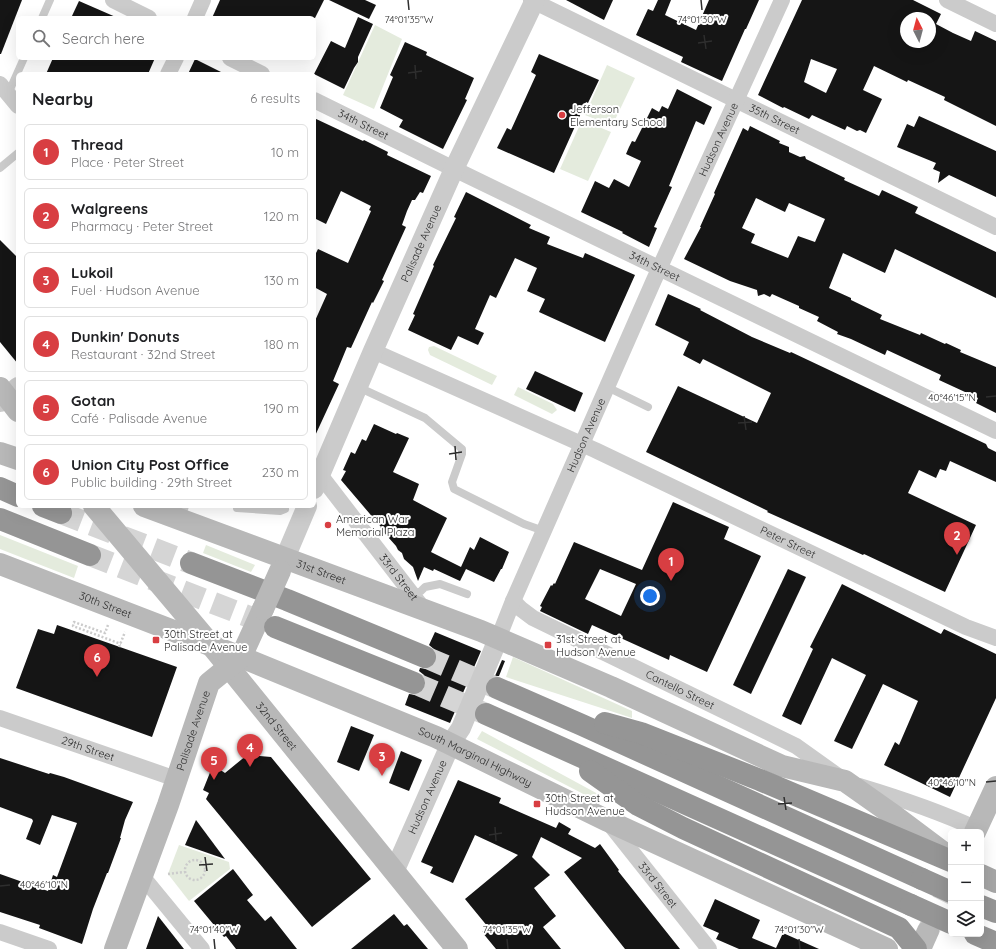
<!DOCTYPE html>
<meta charset="utf-8">
<style>
body{margin:0;font-family:Quicksand,sans-serif;background:#f6f6f6;color:#202124}
.controls{position:absolute;right:12px;bottom:12px;display:grid;overflow:hidden;border-radius:6px;box-shadow:0 4px 16px #0002}
.controls button{width:36px;height:36px;display:grid;place-items:center;padding:0;border:0;border-bottom:1px solid #e0e0e0;background:#fff;color:#202124;font:20px sans-serif}
.compass{position:absolute;left:900px;top:12px;width:36px;height:36px;border-radius:50%;background:#fff;box-shadow:0 4px 16px #0002;rotate:354deg}
.you{position:absolute;left:650px;top:596px;width:14px;height:14px;margin:-10px;border:3px solid #fff;border-radius:50%;background:#1a73e8;box-shadow:0 0 0 6px #1a73e833}
.badge{display:grid;place-items:center;width:26px;height:26px;border-radius:50%;background:#d83e42;color:#fff;font-size:13px;font-weight:700}
.pin{position:absolute;translate:-50% -33px;filter:drop-shadow(0 1px 2px #0008)}
.pin::after{content:'';position:absolute;top:21px;width:14px;height:12px;background:inherit;clip-path:polygon(0 0,100% 0,50% 100%)}
.list{margin:0;padding:0;list-style:none}
h2{display:flex;justify-content:space-between;align-items:center;height:52px;margin:0;padding:0 16px;font-size:17px}
h2 small{font-size:13px;font-weight:400;color:#757577}
.list li{display:grid;grid-template-columns:26px 1fr auto;gap:12px;align-items:center;box-sizing:border-box;height:56px;margin:0 8px 8px;padding:0 8px;border:1px solid #e0e0e0;border-radius:6px}
.list b{display:block;font-size:15px;white-space:nowrap}
.list p{margin:0;font-size:13px;white-space:nowrap;color:#757577}
.list em{font-size:13px;font-style:normal;color:#757577}
.icon{flex:none;width:22px;height:22px;fill:none;stroke:currentColor;stroke-width:2;stroke-linecap:round;stroke-linejoin:round}
.map{position:relative;flex:none;width:996px;height:949px;overflow:hidden}
.search{position:absolute;background:#fff;box-shadow:0 4px 16px #0002;left:16px;top:16px;width:300px;height:44px;display:flex;align-items:center;gap:10px;box-sizing:border-box;padding:0 14px;border-radius:6px;color:#757577;font-size:15px}
.panel{position:absolute;background:#fff;box-shadow:0 4px 16px #0002;left:16px;top:72px;width:300px;height:436px;border-radius:6px}
.map>svg:first-child{display:block}
</style>
<div class="map">
<svg width="996" height="949" viewBox="0 0 996 949">
<rect width="100%" height="100%" fill="#fff"/>
<g fill="#e4ebdd">
<polygon points="375,25 402,39 374,109 343,95"/>
<polygon points="607,65 635,78 612,126 585,115"/>
<polygon points="582,120 611,132 588,181 560,169"/>
<polygon points="434,346 497,376 492,385 430,355 428,350 429,347"/>
<polygon points="518,387 553,404 557,410 552,414 514,395"/>
<polygon points="0,535 78,566 74,578 0,549"/>
<polygon points="206,545 255,565 251,572 203,553"/>
<polygon points="513,657 632,711 632,718 506,677"/>
<polygon points="482,731 598,794 595,800 477,739"/>
<polygon points="179,845 229,862 230,869 189,901 168,874"/>
</g>
<g fill="#151515" fill-rule="evenodd">
<polygon points="0,0 22,0 1,54 0,54"/>
<polygon points="220,0 324,0 315,18 212,18"/>
<polygon points="329,0 365,0 376,5 369,19"/>
<polygon points="566,0 613,0 604,20"/>
<polygon points="658,0 671,0 665,15 696,30 709,0 759,0 746,29 745,29 722,81 681,62 683,57 636,35 648,9 653,11"/>
<path d="M802,0H913L941,14L936,24L953,33L971,41L975,31L996,41V126L944,100L945,97L908,80L907,82L874,66L863,90L882,99L866,133L860,130L857,131L847,126L845,130L812,115L809,119L784,107L783,108L758,95ZM906,18H930V42H906ZM811,59L837,69L826,93L804,82Z"/>
<polygon points="79,1 118,18 71,18"/>
<polygon points="358,17 373,24 358,57 358,62 354,68 344,89 314,74 331,41 345,48"/>
<polygon points="405,42 427,52 426,55 474,78 465,99 467,100 443,149 399,127 403,120 380,108 393,77 390,75"/>
<polygon points="539,54 599,80 588,103 586,102 554,173 497,148 507,128 511,130 536,75 531,72"/>
<polygon points="53,58 155,58 148,74 46,74"/>
<polygon points="195,59 225,74 188,74"/>
<polygon points="677,89 712,107 704,125 696,121 669,186 672,187 654,227 657,228 649,247 622,233 623,232 581,212 595,181 609,188 614,179 629,187 641,161 626,154 629,147 632,141 635,142 652,108 659,112 662,106 668,109"/>
<polygon points="919,116 996,151 996,197 949,175 938,183 940,172 933,169 936,163 897,147 907,124 914,127"/>
<polygon points="314,118 363,141 364,140 388,152 387,155 431,176 423,193 420,192 415,200 412,200 407,211 402,225 406,227 382,280 384,281 373,303 372,302 351,348 347,347 333,381 339,384 314,438 314,323 327,294 314,287 314,257 318,249 348,263 371,211 369,210 371,206 341,191 326,224 314,218"/>
<path d="M750,126L780,141L779,143L789,147V152L800,157L805,156L806,159L845,178L844,180L879,196L882,190L918,207L915,213L996,252V298L895,249L885,273L843,253L829,288L851,298V300L882,315L880,319L920,335L921,333L945,344L946,343L961,350L960,352L996,367V413L976,403L978,398L939,380L941,375L887,350L885,355L851,339L837,334L838,332L817,321L819,317L799,308V306L772,294L770,297L764,294L758,296L757,290L730,281L684,259L701,227H700L715,194L714,193L743,128L748,131ZM756,198L785,212L789,203L825,219L815,242L798,236L788,258L751,243L755,234L742,228Z"/>
<polygon points="466,192 531,225 529,228 550,237 547,244 583,258 585,253 635,275 605,342 539,312 545,299 527,291 537,268 515,258 496,298 490,295 475,329 484,333 478,345 458,336 451,350 408,330 415,315 413,314 434,266 433,265 456,218 454,217"/>
<polygon points="0,240 18,258 18,364 0,342"/>
<polygon points="668,294 701,309 700,310 752,337 790,353 791,352 986,444 988,448 996,452 996,482 950,461 946,471 940,469 936,478 919,470 908,493 976,525 945,592 864,554 863,555 767,512 768,511 646,452 678,386 757,423 771,393 703,359 700,364 683,355 689,342 655,325"/>
<polygon points="535,371 583,393 575,412 526,389"/>
<polygon points="374,424 396,434 397,433 409,438 393,472 419,484 413,500 447,518 431,552 461,567 470,547 474,550 480,537 509,552 502,569 501,569 494,582 466,569 460,581 434,569 433,571 424,567 418,581 413,567 404,559 402,553 398,550 396,546 380,528 381,527 341,480 346,471 343,470 351,452 355,454 362,439 366,441"/>
<path d="M673,502L729,527L724,539L761,556L707,672L670,655L669,660L592,625L588,634L540,611L542,607L540,606L551,585L552,586L554,583L555,584L574,542L642,570ZM600,569L636,584L621,616L585,599Z"/>
<polygon points="788,569 806,577 751,694 733,685"/>
<polygon points="842,584 941,634 944,629 996,654 996,698 950,797 884,765 895,742 899,745 918,701 883,684 852,749 834,741 866,675 832,658 801,725 782,716 813,649 810,647"/>
<polygon points="57,625 177,667 152,737 16,688 38,629 54,634"/>
<polygon points="435,632 481,651 450,723 405,705 409,694 416,695 421,693 425,688 426,681 424,675 419,671 420,668 427,669 432,667 436,662 437,656 435,650 429,645"/>
<polygon points="502,660 505,661 499,676 495,676"/>
<polygon points="351,726 374,735 359,771 337,762"/>
<polygon points="401,751 422,760 409,791 389,783"/>
<polygon points="247,755 271,757 371,879 312,927 206,799 209,793 203,790 213,765 225,773"/>
<polygon points="0,758 49,774 50,773 64,777 133,802 125,820 120,838 121,838 108,873 107,873 93,909 82,944 39,928 40,925 0,912 0,874 48,891 53,875 57,877 77,823 52,815 40,845 26,839 33,821 32,819 0,807"/>
<polygon points="458,780 501,798 499,803 556,828 559,822 571,829 568,834 595,848 600,844 619,870 618,871 680,949 625,949 564,872 582,858 541,837 532,857 550,875 534,888 556,916 543,927 561,949 496,949 482,932 488,927 465,899 518,855 475,835 453,883 430,873 433,867 421,862"/>
<polygon points="196,820 225,859 185,845"/>
<polygon points="233,869 253,895 247,900 265,921 271,916 297,949 236,949 226,936 224,937 194,901"/>
<polygon points="715,899 760,920 752,938 776,948 783,933 819,949 739,949 716,939 719,933 703,926"/>
<polygon points="394,914 404,926 407,924 428,949 351,949"/>
<polygon points="158,916 184,949 146,949"/>
</g>
<g fill="none" stroke-linecap="round" stroke-linejoin="round">
<polyline stroke="#d5d5d5" stroke-width="22" stroke-dasharray="22 11" stroke-linecap="butt" points="928,931 951,884"/>
<g stroke="#d5d5d5" stroke-width="22" stroke-dasharray="22 11" stroke-linecap="butt">
<polyline points="61,513 191,563"/>
<polyline points="90,555 275,627"/>
<polyline points="425,657 497,688"/>
<polyline points="414,683 486,714"/>
</g>
<g stroke="#cbcbcb" stroke-width="2.5" stroke-dasharray="2 2" stroke-linecap="butt">
<polyline points="108,625 105,633 74,622 73,626 121,644"/>
<polyline points="119,647 125,632"/>
<circle cx="195" cy="870" r="10"/>
<polyline points="168,874 185,872"/>
</g>
<g stroke="#cbcbcb" stroke-width="8">
<polyline points="42,18 50,0"/>
<polyline points="8,94 24,58"/>
<polyline points="0,168 18,153"/>
<polyline points="358,387 425,418 462,449 462,454 452,482 454,489 524,524 544,531"/>
<polyline points="607,387 648,407"/>
<polyline points="237,508 280,511 285,509"/>
<polyline points="181,519 185,506"/>
<polyline points="413,595 421,591 425,587 440,584 467,594"/>
</g>
<g stroke="#cbcbcb" stroke-width="16">
<polyline points="113,0 149,18"/>
<path id="s1" d="M531,0L996,227"/>
<polyline points="947,0 996,24"/>
<polyline points="195,18 203,0"/>
<polyline points="230,58 262,74"/>
<polyline points="168,74 176,58"/>
<polyline points="0,84 18,106"/>
<path id="s2" d="M314,100L454,169L996,431"/>
<path id="s3" d="M373,351L595,450L966,627L996,638"/>
<path id="s4" d="M314,467L425,611"/>
<path id="s5" d="M513,601L521,609L533,618L796,746L838,776"/>
<path id="s6" d="M498,639L513,601L654,280L782,0"/>
<path id="s7" d="M0,718L176,779"/>
<path d="M859,786C899,798 938,811 977,829"/>
<path id="s8" d="M609,823L709,949"/>
<polyline points="142,876 202,949"/>
<polyline points="0,932 49,949"/>
</g>
<g stroke="#cbcbcb" stroke-width="20">
<polyline points="0,402 18,387"/>
<path id="s9" d="M314,489L373,351L454,169L535,0"/>
<polyline points="285,558 307,506"/>
<path id="s10" d="M394,872L451,743L461,728L498,639"/>
</g>
<g stroke="#b8b8b8" stroke-width="22">
<polyline points="0,388 18,411"/>
<polyline points="0,453 18,459"/>
<path id="s11" d="M94,506L211,645L457,949"/>
<path id="s12" d="M144,506L481,631L611,687L782,766L845,781L896,817L948,856"/>
<path id="s13" d="M0,564L241,657L436,737L608,821L887,949"/>
<polyline points="975,832 996,787"/>
<path id="s14" d="M115,949L168,805L209,683L241,657L263,609"/>
<polyline points="920,949 928,931"/>
</g>
<polyline stroke="#a6a6a6" stroke-width="22" points="981,875 996,882"/>
<g stroke="#959595" stroke-width="22">
<polyline points="0,488 18,496"/>
<polyline points="43,506 61,513"/>
<polyline points="0,519 90,555"/>
<polyline points="191,563 287,600 425,657"/>
<polyline points="275,627 414,683"/>
<polyline points="497,688 582,725 922,879"/>
<polyline points="486,714 911,905"/>
<polyline points="605,723 641,733 760,780 951,861"/>
<polyline points="590,771 638,805 683,828 899,928 916,949"/>
<polyline points="981,906 996,912"/>
<polyline points="975,934 996,943"/>
</g>
<polyline stroke="#b8b8b8" stroke-width="22" points="263,609 280,571"/>
<g stroke="#959595" stroke-width="22">
<polyline points="922,879 951,892"/>
<polyline points="911,905 951,923"/>
</g>
</g>
<path fill="none" stroke="#2e2e2e" stroke-width="1.5" d="M408,0L409,10M701,0L702,10M704,35L706,49M698,43L712,41M415,65L416,79M408,73L422,71M986,397L996,396M744,416L746,430M738,423L752,422M455,446L456,460M449,454L462,452M986,782L996,781M784,797L786,810M778,804L792,803M495,827L496,841M489,835L502,833M205,857L207,871M199,865L213,864M0,886L10,885M214,939L215,949M507,939L508,949M799,939L800,949"/>
<g fill="#d83e42" stroke="#fff" stroke-width="1.5">
<circle cx="562" cy="115" r="4"/>
<circle cx="328" cy="525" r="4"/>
<rect x="152" y="636" width="8" height="8" rx="2"/>
<rect x="544" y="641" width="8" height="8" rx="2"/>
<rect x="533" y="800" width="8" height="8" rx="2"/>
</g>
<g text-anchor="middle" dominant-baseline="central" stroke-width="4" stroke-linejoin="round" paint-order="stroke">
<g font-size="11" fill="#2e2e2e" stroke="#fff" text-anchor="start">
<text x="570" y="109">Jefferson<tspan x="570" dy="13">Elementary School</tspan></text>
<text x="336" y="519">American War<tspan x="336" dy="13">Memorial Plaza</tspan></text>
<text x="164" y="634">30th Street at<tspan x="164" dy="13">Palisade Avenue</tspan></text>
<text x="556" y="639">31st Street at<tspan x="556" dy="13">Hudson Avenue</tspan></text>
<text x="545" y="798">30th Street at<tspan x="545" dy="13">Hudson Avenue</tspan></text>
</g>
<g font-size="11" fill="#2e2e2e" stroke="#fff">
<text stroke="none"><textPath href="#s1" startOffset="271">35th Street</textPath></text>
<text stroke="none"><textPath href="#s2" startOffset="55">34th Street</textPath></text>
<text stroke="none"><textPath href="#s6" startOffset="546">Hudson Avenue</textPath></text>
<text stroke="none"><textPath href="#s9" startOffset="268">Palisade Avenue</textPath></text>
<text stroke="none"><textPath href="#s2" startOffset="379">34th Street</textPath></text>
<text stroke="none"><textPath href="#s6" startOffset="222">Hudson Avenue</textPath></text>
<text stroke="none"><textPath href="#s3" startOffset="457">Peter Street</textPath></text>
<text stroke="none"><textPath href="#s12" startOffset="189">31st Street</textPath></text>
<text stroke="none"><textPath href="#s4" startOffset="139">33rd Street</textPath></text>
<text stroke="none"><textPath href="#s13" startOffset="113">30th Street</textPath></text>
<text stroke="none"><textPath href="#s5" startOffset="190">Cantello Street</textPath></text>
<text stroke="none"><textPath href="#s11" startOffset="286">32nd Street</textPath></text>
<text stroke="none"><textPath href="#s14" startOffset="232">Palisade Avenue</textPath></text>
<text stroke="none"><textPath href="#s7" startOffset="93">29th Street</textPath></text>
<text stroke="none"><textPath href="#s13" startOffset="513">South Marginal Highway</textPath></text>
<text stroke="none"><textPath href="#s10" startOffset="82">Hudson Avenue</textPath></text>
<text stroke="none"><textPath href="#s8" startOffset="79">33rd Street</textPath></text>
</g>
</g>
<g font-size="10" text-anchor="middle" fill="#2e2e2e" stroke="#fff" stroke-width="4" stroke-linejoin="round" paint-order="stroke">
<text x="409" y="23">74°01'35"W</text>
<text x="702" y="23">74°01'30"W</text>
<text x="952" y="401">40°46'15"N</text>
<text x="952" y="786">40°46'10"N</text>
<text x="44" y="888">40°46'10"N</text>
<text x="214" y="933">74°01'40"W</text>
<text x="507" y="933">74°01'35"W</text>
<text x="799" y="933">74°01'30"W</text>
</g>
</svg>
<div class="controls">
<button>+</button>
<button>−</button>
<button><svg class="icon" aria-label="layers" viewBox="0 0 24 24"><path d="M12 4l9 5-9 5-9-5zM3 14l9 5 9-5"/></svg></button>
</div>
<svg class="compass" viewBox="-18 -18 36 36"><path d="M0-13l5 13h-10z" fill="#e53935"/><path d="M0 13l5-13h-10z" fill="#757577"/></svg>
<div class="you"></div>
<div class="pin badge" style="left:671px;top:581px">1</div>
<div class="pin badge" style="left:957px;top:555px">2</div>
<div class="pin badge" style="left:382px;top:776px">3</div>
<div class="pin badge" style="left:250px;top:767px">4</div>
<div class="pin badge" style="left:214px;top:780px">5</div>
<div class="pin badge" style="left:97px;top:677px">6</div>
<div class="search"><svg class="icon" aria-label="search" viewBox="0 0 24 24"><circle cx="10" cy="10" r="6"/><path d="M15 15l6 6"/></svg>Search here</div>
<section class="panel">
<h2>Nearby<small>6 results</small></h2>
<ul class="list">
<li><span class="badge">1</span><div><b>Thread</b><p>Place · Peter Street</p></div><em>10 m</em></li>
<li><span class="badge">2</span><div><b>Walgreens</b><p>Pharmacy · Peter Street</p></div><em>120 m</em></li>
<li><span class="badge">3</span><div><b>Lukoil</b><p>Fuel · Hudson Avenue</p></div><em>130 m</em></li>
<li><span class="badge">4</span><div><b>Dunkin' Donuts</b><p>Restaurant · 32nd Street</p></div><em>180 m</em></li>
<li><span class="badge">5</span><div><b>Gotan</b><p>Café · Palisade Avenue</p></div><em>190 m</em></li>
<li><span class="badge">6</span><div><b>Union City Post Office</b><p>Public building · 29th Street</p></div><em>230 m</em></li>
</ul>
</section>
</div>
